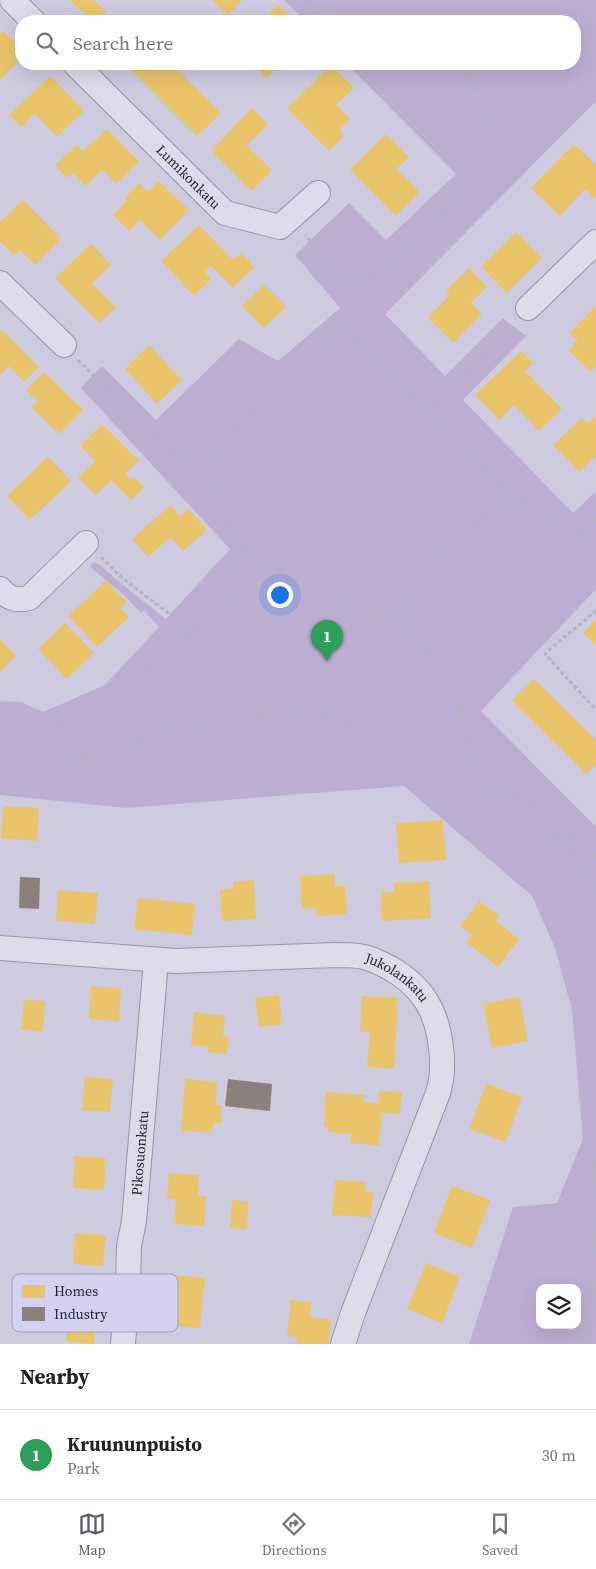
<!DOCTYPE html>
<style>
body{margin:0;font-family:"Source Serif 4",serif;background:#f6f6f6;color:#222}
.controls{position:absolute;right:15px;bottom:15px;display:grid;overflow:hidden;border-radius:10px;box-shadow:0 5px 20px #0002}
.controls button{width:45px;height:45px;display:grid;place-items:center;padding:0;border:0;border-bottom:1px solid #e0e0e0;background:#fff;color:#222;font:25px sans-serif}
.you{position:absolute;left:279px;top:594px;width:18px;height:18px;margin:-12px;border:4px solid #fff;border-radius:50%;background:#1a73e8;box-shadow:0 0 0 8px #1a73e833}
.badge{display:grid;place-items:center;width:32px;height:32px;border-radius:50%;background:#5c5c6f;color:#fff;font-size:16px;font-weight:700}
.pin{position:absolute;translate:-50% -41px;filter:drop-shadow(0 1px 2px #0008)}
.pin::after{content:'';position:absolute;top:26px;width:18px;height:15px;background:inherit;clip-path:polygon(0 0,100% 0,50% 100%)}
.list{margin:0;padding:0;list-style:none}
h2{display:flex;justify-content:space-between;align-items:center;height:65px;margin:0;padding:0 20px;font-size:21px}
h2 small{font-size:16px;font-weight:400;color:#767676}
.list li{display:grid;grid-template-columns:32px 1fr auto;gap:15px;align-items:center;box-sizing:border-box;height:90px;padding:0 20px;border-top:1px solid #e0e0e0}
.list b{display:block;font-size:19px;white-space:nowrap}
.list p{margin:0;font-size:16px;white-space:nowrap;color:#767676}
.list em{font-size:16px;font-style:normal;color:#767676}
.icon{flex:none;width:28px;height:28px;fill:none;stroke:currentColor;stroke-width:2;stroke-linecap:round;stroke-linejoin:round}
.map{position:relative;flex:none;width:596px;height:1344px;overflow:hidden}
.search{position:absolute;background:#fff;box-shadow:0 5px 20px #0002;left:15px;right:15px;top:15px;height:55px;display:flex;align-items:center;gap:12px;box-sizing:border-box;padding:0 18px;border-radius:20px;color:#767676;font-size:19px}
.sheet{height:155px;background:#fff}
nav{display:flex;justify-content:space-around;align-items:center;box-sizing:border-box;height:70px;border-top:1px solid #e0e0e0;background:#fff;font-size:14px;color:#767676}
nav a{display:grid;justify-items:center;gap:2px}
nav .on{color:#5c5c6f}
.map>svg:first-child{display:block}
</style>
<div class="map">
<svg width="596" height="1344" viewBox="0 0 596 1344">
<rect width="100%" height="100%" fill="#cecbe1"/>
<path fill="#bdafd2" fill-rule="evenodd" d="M284,0H596V101L385,314L445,376L503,318L526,336L463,400L573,513L596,491V589L481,711L596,827V1344H469L513,1207L557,1203L583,1139L572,1010L555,948L532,896L404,786L126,808L0,795V701L21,702L43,712L105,685L159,627L144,610L141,613L124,595L90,567L94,562L99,564L118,581L166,619L230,549L81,388L102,366L156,420L239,339L278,361L340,308L295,255L349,203L386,240L456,174L347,64H575V21H305ZM540,1288H577V1325H540Z"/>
<g fill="#e9c46a">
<polygon points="70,0 94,0 106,12 96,21 91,21"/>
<polygon points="212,0 242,0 228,15"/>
<polygon points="278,5 295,21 262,21"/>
<polygon points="3,31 21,48 21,58 0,80 0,34"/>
<polygon points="125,64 171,64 221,113 197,136"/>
<polygon points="252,64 281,64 266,78"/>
<polygon points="331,65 354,88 336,105 350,119 339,130 344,136 329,151 287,108"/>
<polygon points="50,76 84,111 57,137 35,114 21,127 9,115"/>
<polygon points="252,108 268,124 247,146 272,170 252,191 211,151"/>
<polygon points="107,129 139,162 116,184 102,170 85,186 73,173 67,178 55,165 77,145 83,151"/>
<polygon points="386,134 409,157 396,169 420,192 396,216 350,170"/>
<polygon points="574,144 596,165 596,199 585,189 560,216 531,188"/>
<polygon points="159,181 189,210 160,240 140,220 129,231 113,215 127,201 125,198 139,183 148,192"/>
<polygon points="23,200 61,239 35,265 20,250 14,256 0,241 0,222"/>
<polygon points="199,225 233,260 241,253 254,267 233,288 211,266 205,272 211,279 194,296 161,261"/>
<polygon points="516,232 542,258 507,293 481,267"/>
<polygon points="91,244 111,265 92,283 116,308 99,323 55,278"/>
<polygon points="469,268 487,287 471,303 482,314 453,343 428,318 450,295 446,291"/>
<polygon points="264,285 286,307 264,328 242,306"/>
<polygon points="596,306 596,366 591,372 568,350 578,341 569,333"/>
<polygon points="2,330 39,367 24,382 9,366 0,375 0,331"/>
<polygon points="149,345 182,380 157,404 125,369"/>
<polygon points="521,351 533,363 525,371 562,409 539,431 514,405 499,420 475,395"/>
<polygon points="44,372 83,410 59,434 31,407 38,401 26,390"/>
<polygon points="596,416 596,456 579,472 553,445 582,418 588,424"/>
<polygon points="102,424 139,461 125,474 131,480 134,477 144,487 131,500 111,480 96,495 78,478 95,461 80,446"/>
<polygon points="48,457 71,481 30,520 7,496"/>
<polygon points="171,505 180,516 189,509 207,530 183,551 171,537 148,557 132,539"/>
<polygon points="106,581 127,602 121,609 129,617 97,647 68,616"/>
<polygon points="596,620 596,645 583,633"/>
<polygon points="65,623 94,653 67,679 38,649"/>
<polygon points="0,639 16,656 0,672"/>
<polygon points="534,679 596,740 596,765 586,774 512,701"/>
<polygon points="3,806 39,808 37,841 1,838"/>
<polygon points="443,820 446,860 399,863 396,823"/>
<polygon points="335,874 335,886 345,886 347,914 316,916 316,908 302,909 300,876"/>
<polygon points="254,880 256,919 222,921 220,890 233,889 233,882"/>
<polygon points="429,881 431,918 382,921 381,893 394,892 394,883"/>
<polygon points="58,890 98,893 95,924 56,921"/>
<polygon points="138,898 195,904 192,935 134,929"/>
<polygon points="479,901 500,916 496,921 519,939 498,967 466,942 472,935 460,926"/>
<polygon points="91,986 121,988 119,1021 89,1019"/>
<polygon points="279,995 282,1024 259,1027 255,998"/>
<polygon points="362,996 398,998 394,1069 367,1067 370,1032 360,1031"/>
<polygon points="519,997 528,1041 492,1048 483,1004"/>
<polygon points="24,1000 45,1001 43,1031 21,1030"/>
<polygon points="194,1012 225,1016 223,1036 229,1037 227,1054 208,1052 209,1047 191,1045"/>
<polygon points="85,1077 113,1079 110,1112 82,1110"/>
<polygon points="185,1079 217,1082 216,1105 222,1105 221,1123 213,1123 212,1133 181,1131"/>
<polygon points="486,1084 522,1097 506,1142 469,1129"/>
<polygon points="379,1091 402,1092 400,1114 382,1113 379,1146 350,1143 351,1134 328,1132 329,1127 324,1127 326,1092 365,1095 364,1102 378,1103"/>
<polygon points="75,1156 106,1158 104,1190 73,1188"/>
<polygon points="169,1173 199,1175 198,1195 206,1196 204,1226 174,1224 176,1199 167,1198"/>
<polygon points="335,1180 366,1182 365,1192 373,1192 371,1217 332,1215"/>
<polygon points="452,1186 490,1200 472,1248 434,1233"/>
<polygon points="232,1200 248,1202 247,1229 230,1228"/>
<polygon points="75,1233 106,1235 103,1266 73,1264"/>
<polygon points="426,1263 460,1277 442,1323 407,1309"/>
<polygon points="163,1274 205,1278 200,1328 158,1324"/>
<polygon points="291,1300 311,1302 309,1317 331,1319 329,1344 296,1344 297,1337 287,1336"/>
<polygon points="62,1306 97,1310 94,1344 66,1341 67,1327 60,1327"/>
</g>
<g fill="#8a817c">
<polygon points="20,877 40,878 39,909 19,908"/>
<polygon points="228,1079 272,1084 270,1111 225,1106"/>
</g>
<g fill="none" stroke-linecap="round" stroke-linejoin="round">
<defs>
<g id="minor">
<polyline points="12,0 33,21"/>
<path id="s1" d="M75,64L225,213L280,227L318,193"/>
<polyline points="0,283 64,345"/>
<polyline points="528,308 596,242"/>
<path d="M0,589C9,599 17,601 29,598L86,543"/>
<path id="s2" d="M0,948L176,961L335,955C343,955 351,955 358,956C370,957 380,963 390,968C423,987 437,1011 441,1048C443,1064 443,1077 438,1093L353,1313L343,1344"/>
<path id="s3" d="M123,1344L128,1282L129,1246L134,1221L156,961"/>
</g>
</defs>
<use href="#minor" stroke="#9695a6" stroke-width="26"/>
<g stroke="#b4b4c2" stroke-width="3" stroke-dasharray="4 2.5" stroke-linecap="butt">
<polyline points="309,0 324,12 343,21"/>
<polyline points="351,285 376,273 399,254 464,191 483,151 485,131 479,99 462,64"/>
<polyline points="347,328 458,445 497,480"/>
<path d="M78,360L172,454C184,462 195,463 208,463L221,507L237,540L229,605"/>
<polyline points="429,413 517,326"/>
<path d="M208,463C249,416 292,359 347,328L353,309L351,285L336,271L305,235"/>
<polyline points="530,505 494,508 499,493 497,480 584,545 596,556"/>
<polyline points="576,539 596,518"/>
<polyline points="237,541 287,595"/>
<polyline points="101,557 121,577 192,631"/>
<path d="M596,610C580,626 561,638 545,654L596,710"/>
<polyline points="393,618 454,541 494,508"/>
<path d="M0,737C43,732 77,719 114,695C141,677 165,652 191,632C207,620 224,605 243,599C274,590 367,599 393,618C398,621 402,627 406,632C421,647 438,663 448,682C457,700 463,720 469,739C473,751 476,765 483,775C496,795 523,797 542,808C563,820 579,840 596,857"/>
<polyline points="0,759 57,760 108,750 149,736 196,726 250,718 305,714 340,720 375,733 468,784 549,834 576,837"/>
<polyline points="550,835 578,859 596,886"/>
<polyline points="596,1158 590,1207 596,1251"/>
<polyline points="587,1344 596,1277"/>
</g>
<use href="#minor" stroke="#dddcea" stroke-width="24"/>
</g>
<g text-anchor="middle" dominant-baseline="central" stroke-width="5" stroke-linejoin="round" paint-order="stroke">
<g font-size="14" fill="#1e2132" stroke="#d5d2f1">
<text stroke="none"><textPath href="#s1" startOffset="160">Lumikonkatu</textPath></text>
<text stroke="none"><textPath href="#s2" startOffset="404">Jukolankatu</textPath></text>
<text stroke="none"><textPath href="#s3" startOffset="192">Pikosuonkatu</textPath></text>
</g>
</g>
<rect x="12" y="1274" width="166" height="58" rx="8" fill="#d5d2f1" stroke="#9e9db8" stroke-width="1"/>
<rect x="22" y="1285" width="23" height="13" fill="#e9c46a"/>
<rect x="22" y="1307" width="23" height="14" fill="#8a817c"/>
<g font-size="14" fill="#1e2132">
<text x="54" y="1296">Homes</text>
<text x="54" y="1319">Industry</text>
</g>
</svg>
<div class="controls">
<button><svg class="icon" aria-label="layers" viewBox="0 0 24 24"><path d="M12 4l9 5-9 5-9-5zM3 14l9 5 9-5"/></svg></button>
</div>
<div class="you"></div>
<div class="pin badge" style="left:327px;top:661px;background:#2e9e5b">1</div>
<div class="search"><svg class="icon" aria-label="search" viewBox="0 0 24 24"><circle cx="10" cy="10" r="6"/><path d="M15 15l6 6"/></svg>Search here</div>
</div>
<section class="sheet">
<h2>Nearby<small></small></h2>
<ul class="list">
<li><span class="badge" style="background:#2e9e5b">1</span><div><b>Kruununpuisto</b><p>Park</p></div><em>30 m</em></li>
</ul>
</section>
<nav>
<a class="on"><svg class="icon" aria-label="map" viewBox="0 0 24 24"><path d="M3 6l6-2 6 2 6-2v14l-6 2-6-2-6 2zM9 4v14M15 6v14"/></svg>Map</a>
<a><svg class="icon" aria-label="directions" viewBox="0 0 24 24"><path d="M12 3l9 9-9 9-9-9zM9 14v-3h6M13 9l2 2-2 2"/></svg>Directions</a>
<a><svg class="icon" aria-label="saved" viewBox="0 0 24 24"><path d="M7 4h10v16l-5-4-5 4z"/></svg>Saved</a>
</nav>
